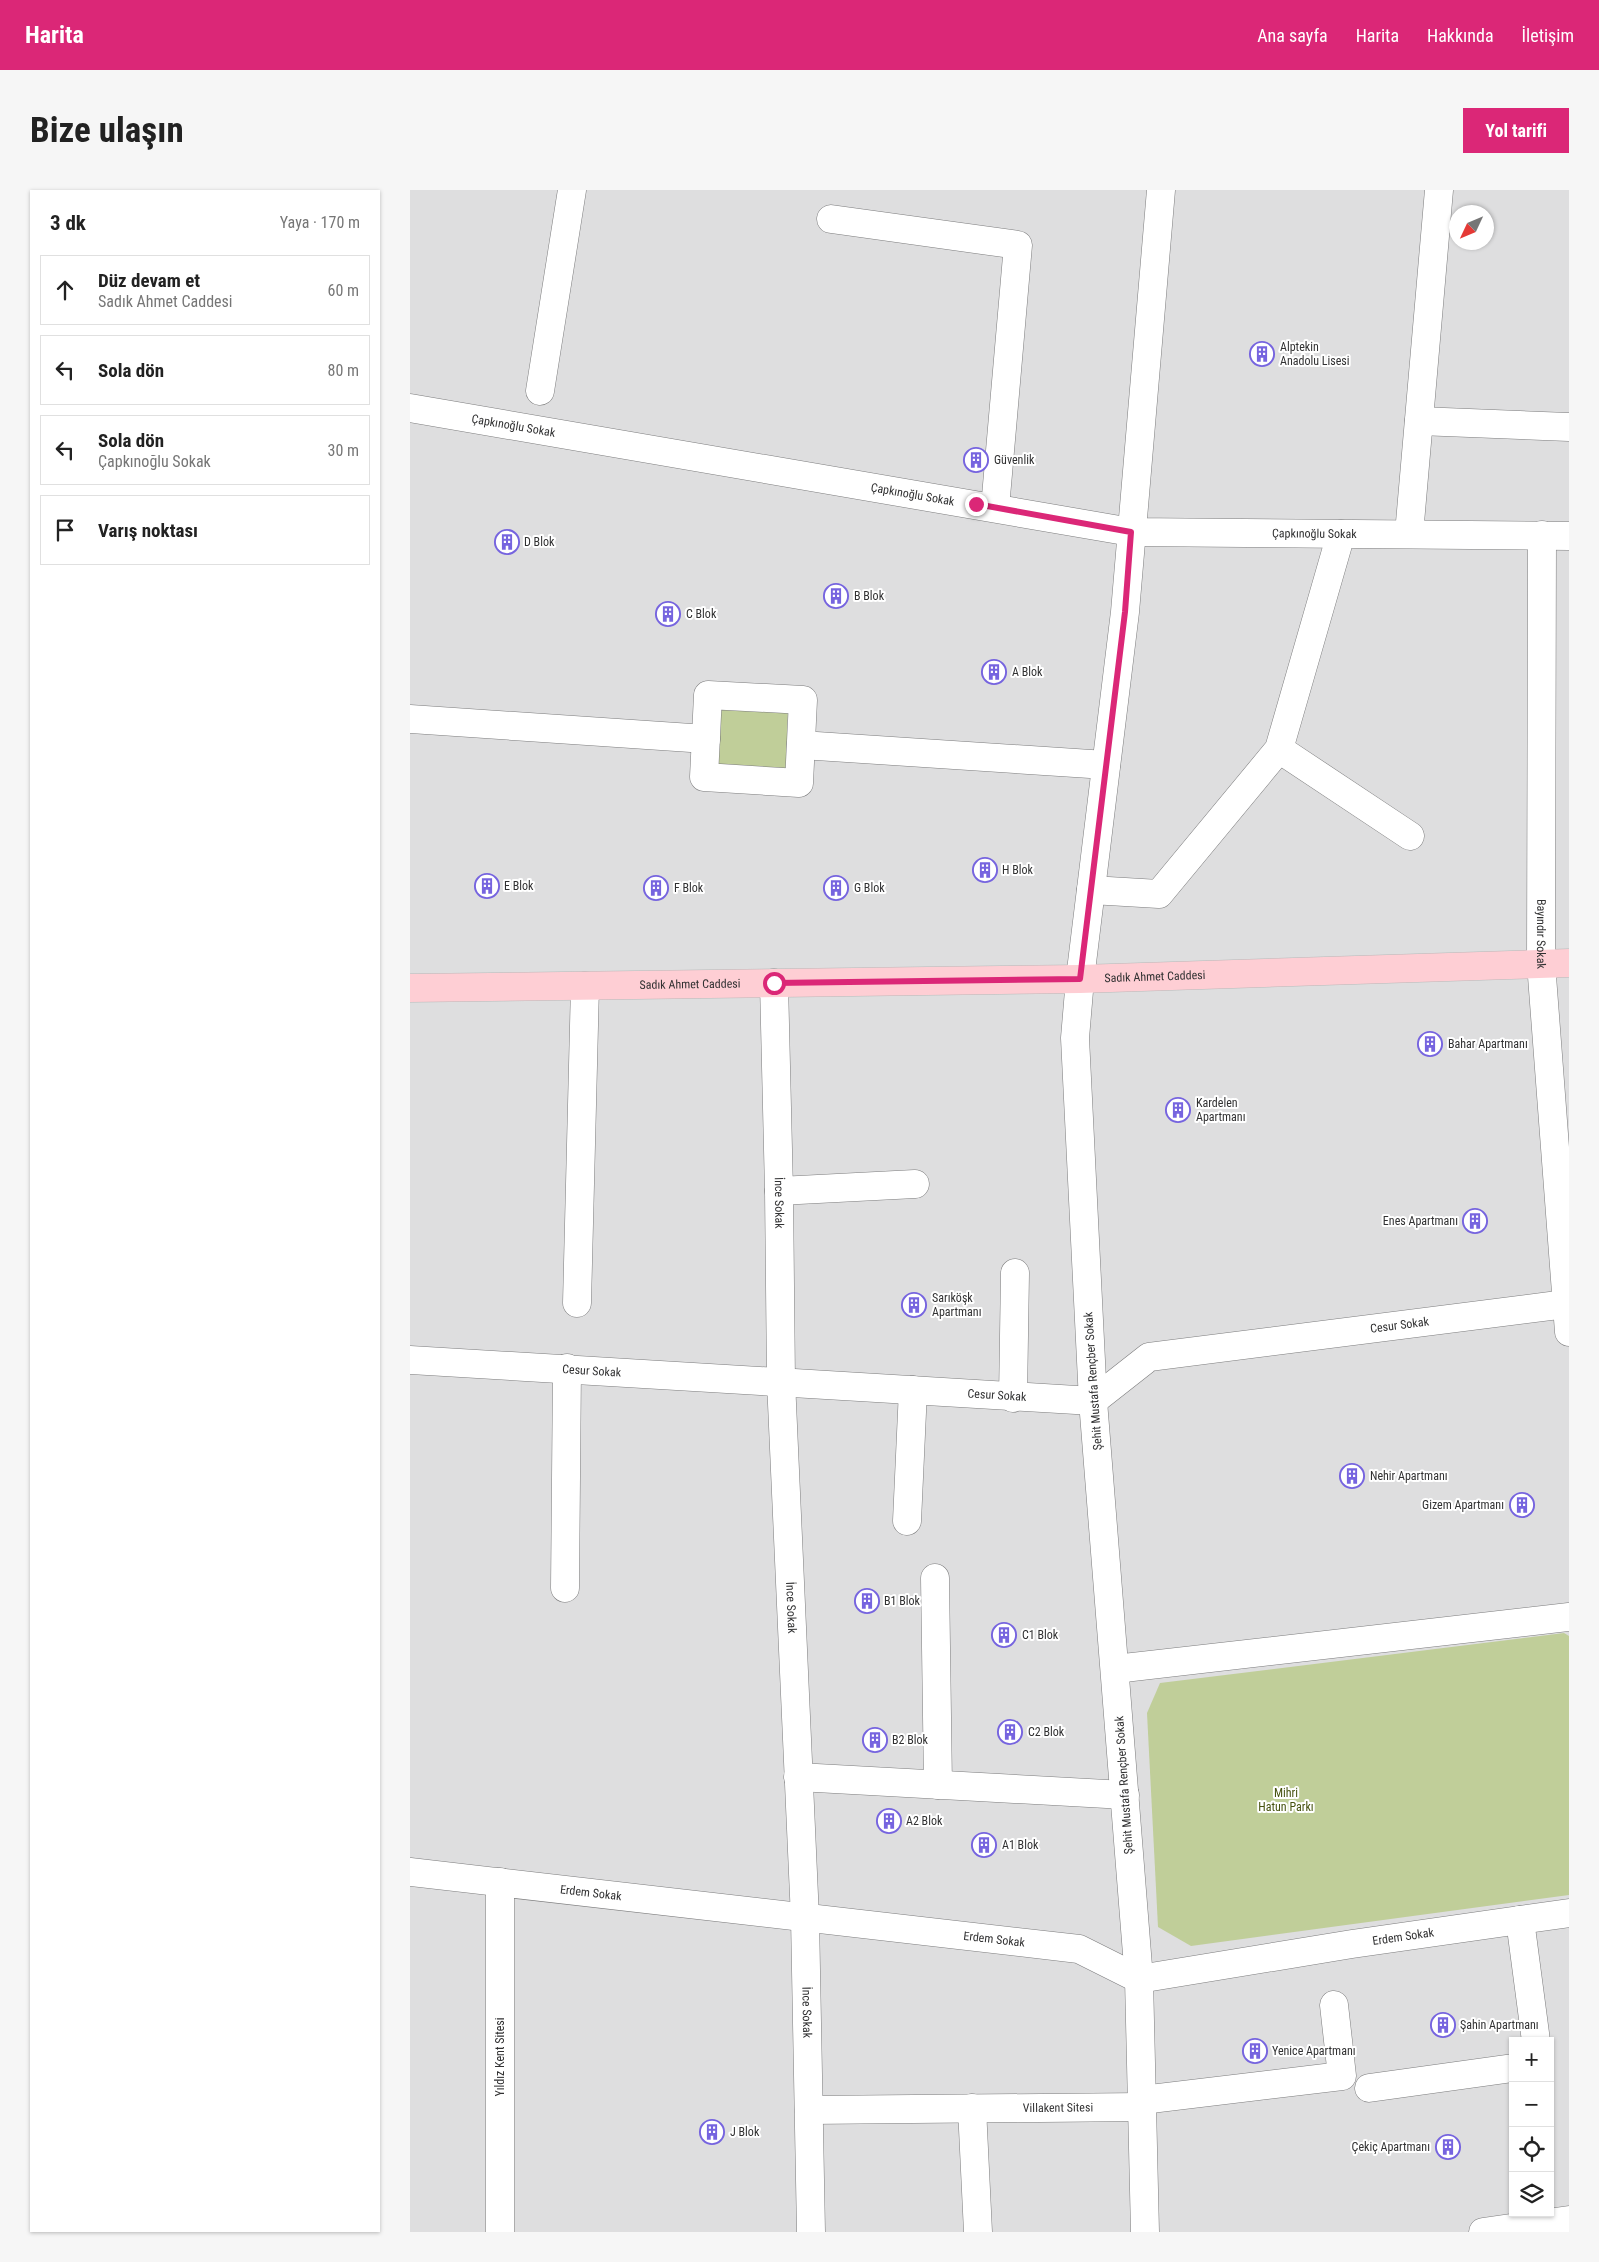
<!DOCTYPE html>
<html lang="tr">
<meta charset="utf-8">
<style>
body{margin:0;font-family:"Roboto Condensed",sans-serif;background:#f6f6f6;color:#222}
.controls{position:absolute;right:15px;bottom:15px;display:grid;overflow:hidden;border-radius:0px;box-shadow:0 1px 4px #0004}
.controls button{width:45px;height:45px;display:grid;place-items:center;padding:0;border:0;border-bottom:1px solid #e0e0e0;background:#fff;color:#222;font:25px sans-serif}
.compass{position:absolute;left:1039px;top:15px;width:45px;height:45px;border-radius:50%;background:#fff;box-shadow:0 1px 4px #0004;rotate:226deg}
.stop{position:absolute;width:15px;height:15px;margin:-11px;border:4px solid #db2777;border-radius:50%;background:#fff}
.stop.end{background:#db2777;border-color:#fff;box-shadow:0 1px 5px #0008}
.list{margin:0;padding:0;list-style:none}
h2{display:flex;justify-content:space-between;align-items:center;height:65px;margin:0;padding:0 20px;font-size:21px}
h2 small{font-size:16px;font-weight:400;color:#767676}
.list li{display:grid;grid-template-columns:32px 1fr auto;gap:15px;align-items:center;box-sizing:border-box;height:70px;margin:0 10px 10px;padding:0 10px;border:1px solid #e0e0e0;border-radius:0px}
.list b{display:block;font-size:19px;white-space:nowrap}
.list p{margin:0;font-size:16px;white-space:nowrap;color:#767676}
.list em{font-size:16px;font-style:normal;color:#767676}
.icon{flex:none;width:28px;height:28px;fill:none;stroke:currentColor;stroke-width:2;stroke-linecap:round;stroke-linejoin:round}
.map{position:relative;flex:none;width:1159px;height:2042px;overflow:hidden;border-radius:0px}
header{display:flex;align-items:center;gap:30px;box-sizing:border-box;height:70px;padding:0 25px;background:#db2777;color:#fff}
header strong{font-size:24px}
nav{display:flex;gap:28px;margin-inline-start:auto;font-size:18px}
.intro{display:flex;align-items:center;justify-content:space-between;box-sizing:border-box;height:120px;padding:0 30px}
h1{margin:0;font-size:35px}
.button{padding:12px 22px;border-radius:0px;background:#db2777;color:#fff;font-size:18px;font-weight:700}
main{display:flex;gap:30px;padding:0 30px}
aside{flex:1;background:#fff;border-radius:0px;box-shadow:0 1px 4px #0004}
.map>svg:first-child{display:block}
</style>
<header>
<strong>Harita</strong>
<nav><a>Ana sayfa</a><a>Harita</a><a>Hakkında</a><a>İletişim</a></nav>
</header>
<div class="intro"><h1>Bize ulaşın</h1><a class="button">Yol tarifi</a></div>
<main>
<aside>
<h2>3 dk<small>Yaya · 170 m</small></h2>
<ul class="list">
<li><svg class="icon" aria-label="ahead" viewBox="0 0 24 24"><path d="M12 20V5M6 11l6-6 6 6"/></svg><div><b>Düz devam et</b><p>Sadık Ahmet Caddesi</p></div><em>60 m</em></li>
<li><svg class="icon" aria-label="left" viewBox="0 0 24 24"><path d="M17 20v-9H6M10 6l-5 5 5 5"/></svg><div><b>Sola dön</b></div><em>80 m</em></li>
<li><svg class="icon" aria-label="left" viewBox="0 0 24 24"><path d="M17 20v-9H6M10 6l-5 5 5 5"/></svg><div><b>Sola dön</b><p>Çapkınoğlu Sokak</p></div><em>30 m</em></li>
<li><svg class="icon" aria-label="arrive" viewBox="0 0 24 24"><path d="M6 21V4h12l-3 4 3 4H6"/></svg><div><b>Varış noktası</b></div></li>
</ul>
</aside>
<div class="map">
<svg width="1159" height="2042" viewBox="0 0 1159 2042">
<rect width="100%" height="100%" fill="#dededf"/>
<g fill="#c0ce99">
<polygon points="310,516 378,518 376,581 308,579"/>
<polygon points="1154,1443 1159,1446 1159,1705 781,1756 748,1737 737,1523 750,1493"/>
</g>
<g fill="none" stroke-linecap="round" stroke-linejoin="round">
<defs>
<g id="minor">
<polyline points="421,29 608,55 585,318"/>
<polyline points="130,201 162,0"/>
<path id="s1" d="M0,218L721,342L1159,346"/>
<polyline points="1009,231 1159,237"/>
<polyline points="999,344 1029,0"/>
<path id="s2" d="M1132,345L1131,773L1159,1142"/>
<polygon points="298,505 393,510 389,593 294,587"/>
<polyline points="0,529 296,549"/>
<polyline points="391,555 696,575"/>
<polyline points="869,559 1000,646"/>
<polyline points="681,700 749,704 869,559 931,344"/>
<path id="s3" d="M364,793L369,1001L371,1191L395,1728L401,2042"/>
<polyline points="369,1001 505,994"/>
<polyline points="167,1113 175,796"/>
<path id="s4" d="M0,1170L683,1211L739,1167L1156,1114"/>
<polyline points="603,1208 605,1083"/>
<polyline points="497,1331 503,1200"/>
<polyline points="525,1388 528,1595"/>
<polyline points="155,1398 157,1178"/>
<polyline points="705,1479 1159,1427"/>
<polyline points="388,1587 715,1605"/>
<path id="s5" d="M0,1682L669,1759L729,1789L942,1754L1159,1723"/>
<polyline points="90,1692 90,2042"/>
<polyline points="1110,1730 1126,1851"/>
<polyline points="959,1898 1103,1878"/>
<polyline points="732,1910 932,1886 924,1815"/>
<polyline points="562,1918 568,2042"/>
<path id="s6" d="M399,1920L732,1917"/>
<polyline points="735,2042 729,1789 683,1211 665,848 670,789 715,422 751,0"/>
<polyline points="1073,2042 1159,2030"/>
</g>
<g id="major">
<path id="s7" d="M0,798L670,789L1159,773"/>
</g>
</defs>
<use href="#minor" stroke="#7c7c7d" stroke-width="29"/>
<use href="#major" stroke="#b9b9b9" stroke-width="29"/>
<use href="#minor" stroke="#fff" stroke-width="28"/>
<use href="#major" stroke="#feced4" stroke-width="28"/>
</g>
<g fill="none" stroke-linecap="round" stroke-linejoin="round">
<polyline stroke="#db2777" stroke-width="6" points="364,793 670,789 715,422 721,342 566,314"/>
</g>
<defs>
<symbol id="building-ring" viewBox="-11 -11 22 22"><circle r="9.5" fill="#fff" stroke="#7664df" stroke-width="1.5"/><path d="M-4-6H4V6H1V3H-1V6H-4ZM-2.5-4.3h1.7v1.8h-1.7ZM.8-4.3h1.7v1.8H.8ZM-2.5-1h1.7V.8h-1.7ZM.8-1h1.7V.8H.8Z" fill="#7664df"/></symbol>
</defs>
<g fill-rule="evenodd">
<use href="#building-ring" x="838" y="150" width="28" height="28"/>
<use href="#building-ring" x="552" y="256" width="28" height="28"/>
<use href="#building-ring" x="83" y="338" width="28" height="28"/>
<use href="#building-ring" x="412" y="392" width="28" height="28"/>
<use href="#building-ring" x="244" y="410" width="28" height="28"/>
<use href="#building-ring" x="570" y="468" width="28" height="28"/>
<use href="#building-ring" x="561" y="666" width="28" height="28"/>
<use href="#building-ring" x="63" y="682" width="28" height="28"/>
<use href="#building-ring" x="232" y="684" width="28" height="28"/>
<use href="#building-ring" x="412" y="684" width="28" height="28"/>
<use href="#building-ring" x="1006" y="840" width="28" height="28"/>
<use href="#building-ring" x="754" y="906" width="28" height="28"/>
<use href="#building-ring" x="1051" y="1017" width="28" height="28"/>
<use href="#building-ring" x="490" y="1101" width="28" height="28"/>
<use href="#building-ring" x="928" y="1272" width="28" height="28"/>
<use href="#building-ring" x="1098" y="1301" width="28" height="28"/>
<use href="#building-ring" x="443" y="1397" width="28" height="28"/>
<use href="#building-ring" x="580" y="1431" width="28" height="28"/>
<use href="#building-ring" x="586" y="1528" width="28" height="28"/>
<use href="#building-ring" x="451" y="1536" width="28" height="28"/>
<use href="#building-ring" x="465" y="1617" width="28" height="28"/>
<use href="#building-ring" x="560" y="1641" width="28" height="28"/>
<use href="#building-ring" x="1019" y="1821" width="28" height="28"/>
<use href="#building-ring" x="831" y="1847" width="28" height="28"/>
<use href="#building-ring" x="288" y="1928" width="28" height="28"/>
<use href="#building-ring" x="1024" y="1943" width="28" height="28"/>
</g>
<g text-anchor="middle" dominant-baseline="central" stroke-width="4" stroke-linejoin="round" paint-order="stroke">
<g font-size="12" fill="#313132" stroke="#fff" text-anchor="start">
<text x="870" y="157">Alptekin<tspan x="870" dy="14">Anadolu Lisesi</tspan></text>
<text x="584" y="270">Güvenlik</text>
<text x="114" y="352">D Blok</text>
<text x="444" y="406">B Blok</text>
<text x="276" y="424">C Blok</text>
<text x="602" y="482">A Blok</text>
<text x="592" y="680">H Blok</text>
<text x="94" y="696">E Blok</text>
<text x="264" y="698">F Blok</text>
<text x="444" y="698">G Blok</text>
<text x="1038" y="854">Bahar Apartmanı</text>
<text x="786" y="913">Kardelen<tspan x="786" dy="14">Apartmanı</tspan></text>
<text x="1048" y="1031" text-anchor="end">Enes Apartmanı</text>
<text x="522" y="1108">Sarıköşk<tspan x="522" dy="14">Apartmanı</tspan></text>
<text x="960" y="1286">Nehir Apartmanı</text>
<text x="1094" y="1315" text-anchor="end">Gizem Apartmanı</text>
<text x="474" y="1411">B1 Blok</text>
<text x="612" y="1445">C1 Blok</text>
<text x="618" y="1542">C2 Blok</text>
<text x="482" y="1550">B2 Blok</text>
<text x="496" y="1631">A2 Blok</text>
<text x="592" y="1655">A1 Blok</text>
<text x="1050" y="1835">Şahin Apartmanı</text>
<text x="862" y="1861">Yenice Apartmanı</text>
<text x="320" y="1942">J Blok</text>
<text x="1020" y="1957" text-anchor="end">Çekiç Apartmanı</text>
</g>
<g font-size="12" fill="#313132" stroke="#fff">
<text stroke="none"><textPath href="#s1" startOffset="105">Çapkınoğlu Sokak</textPath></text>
<text stroke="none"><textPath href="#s1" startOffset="510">Çapkınoğlu Sokak</textPath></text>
<text stroke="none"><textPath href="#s1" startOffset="915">Çapkınoğlu Sokak</textPath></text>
<text stroke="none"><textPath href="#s2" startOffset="399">Bayındır Sokak</textPath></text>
<text stroke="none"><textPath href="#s7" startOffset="745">Sadık Ahmet Caddesi</textPath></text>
<text stroke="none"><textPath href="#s7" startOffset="280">Sadık Ahmet Caddesi</textPath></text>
<text stroke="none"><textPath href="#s3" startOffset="220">İnce Sokak</textPath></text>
<text stroke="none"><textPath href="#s4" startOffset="1008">Cesur Sokak</textPath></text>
<text stroke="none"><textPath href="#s4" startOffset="182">Cesur Sokak</textPath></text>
<text transform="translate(683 1191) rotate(-94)">Şehit Mustafa Rençber Sokak</text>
<text stroke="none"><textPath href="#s4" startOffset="588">Cesur Sokak</textPath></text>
<text stroke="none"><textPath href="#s3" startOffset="625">İnce Sokak</textPath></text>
<text transform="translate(714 1595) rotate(-94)">Şehit Mustafa Rençber Sokak</text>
<text stroke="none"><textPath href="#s5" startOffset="182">Erdem Sokak</textPath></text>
<text stroke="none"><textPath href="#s5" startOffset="1008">Erdem Sokak</textPath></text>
<text stroke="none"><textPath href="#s5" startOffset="588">Erdem Sokak</textPath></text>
<text stroke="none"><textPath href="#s3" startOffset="1030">İnce Sokak</textPath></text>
<text transform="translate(90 1867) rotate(-90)">Yıldız Kent Sitesi</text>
<text stroke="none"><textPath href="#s6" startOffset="249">Villakent Sitesi</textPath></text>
</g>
<g font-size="12" fill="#46520f" stroke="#fff">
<text x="876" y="1603">Mihri<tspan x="876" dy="14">Hatun Parkı</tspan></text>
</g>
</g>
</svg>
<div class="controls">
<button>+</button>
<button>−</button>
<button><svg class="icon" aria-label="locate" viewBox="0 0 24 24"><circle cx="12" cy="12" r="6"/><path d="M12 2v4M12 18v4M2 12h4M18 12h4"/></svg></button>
<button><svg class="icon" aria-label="layers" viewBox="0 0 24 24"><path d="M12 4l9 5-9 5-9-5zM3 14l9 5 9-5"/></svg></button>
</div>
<svg class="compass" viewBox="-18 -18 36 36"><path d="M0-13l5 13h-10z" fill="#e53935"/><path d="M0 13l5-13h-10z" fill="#767676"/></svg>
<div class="stop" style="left:364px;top:793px"></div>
<div class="stop end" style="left:566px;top:314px"></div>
</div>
</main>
